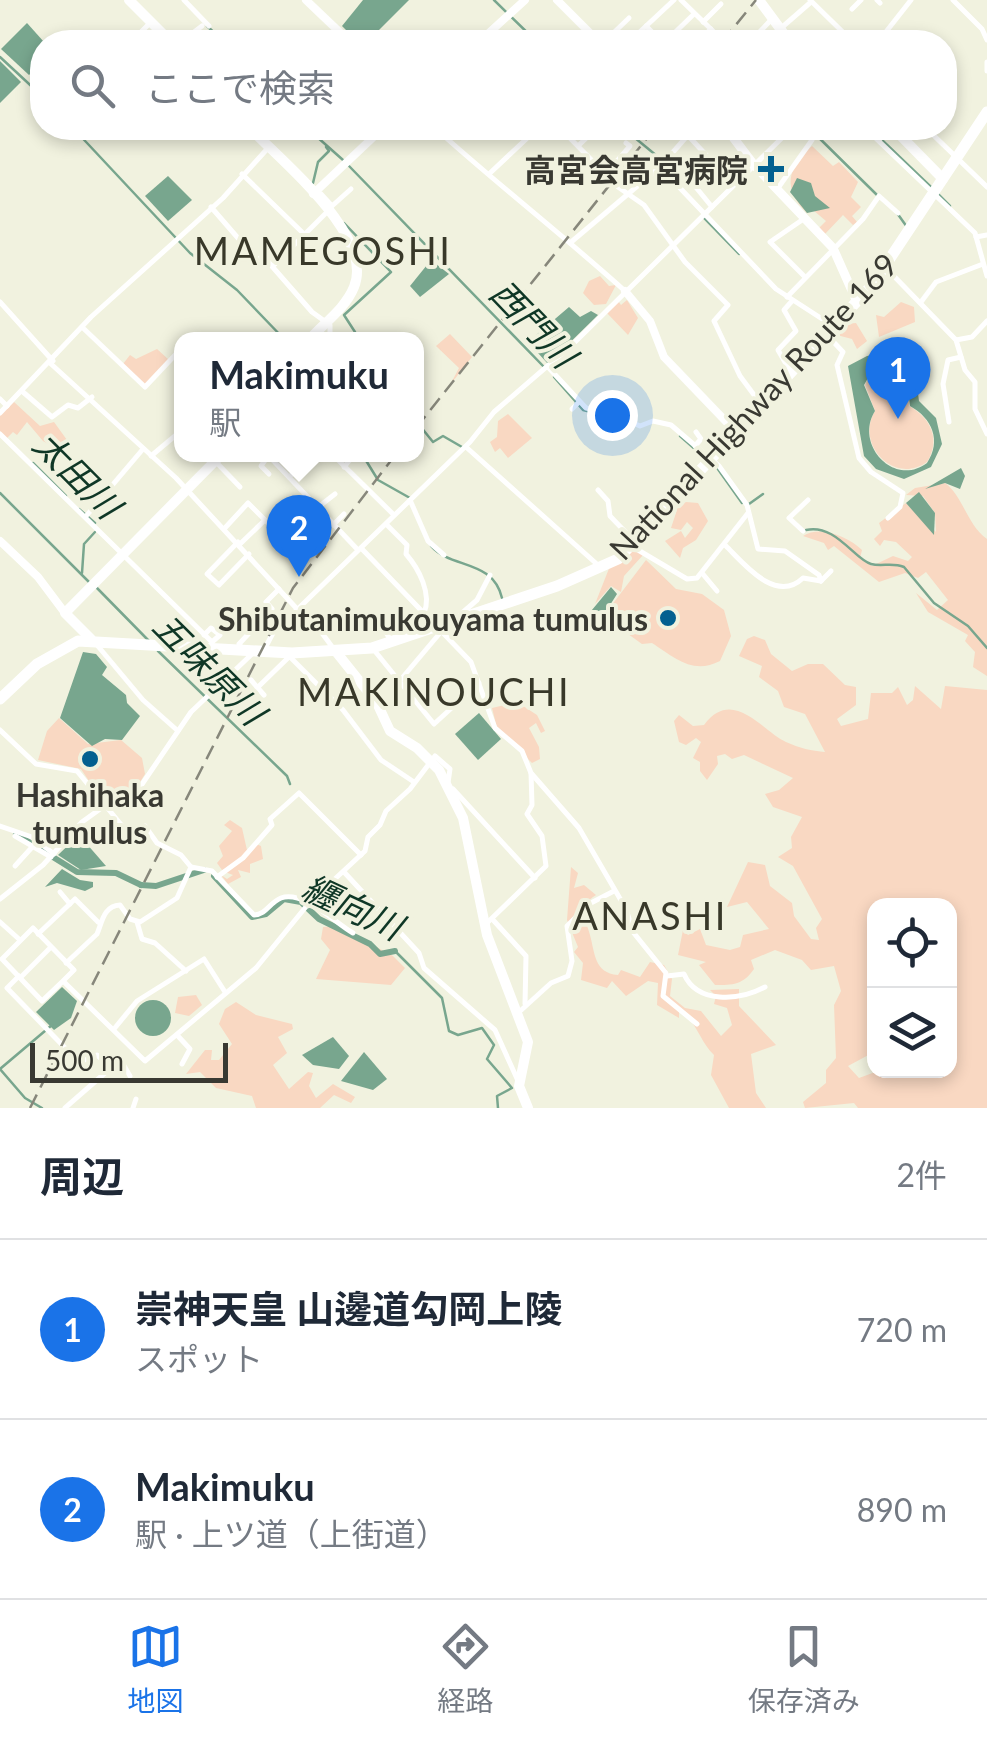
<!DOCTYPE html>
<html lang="ja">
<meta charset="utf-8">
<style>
body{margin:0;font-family:Lato,"Noto Sans JP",sans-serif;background:#f6f6f7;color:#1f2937}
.controls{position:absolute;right:30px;bottom:30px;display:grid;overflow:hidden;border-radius:20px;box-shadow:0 5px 15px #0003}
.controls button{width:90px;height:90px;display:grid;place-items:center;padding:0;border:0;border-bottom:2px solid #e0e1e3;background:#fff;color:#1f2937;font:50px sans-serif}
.scale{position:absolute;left:30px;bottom:25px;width:198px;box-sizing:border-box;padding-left:10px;border:5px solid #393932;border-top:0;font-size:28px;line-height:35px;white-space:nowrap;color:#393932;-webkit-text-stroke:8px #f1f2df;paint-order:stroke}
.you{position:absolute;left:612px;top:415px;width:35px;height:35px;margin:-25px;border:8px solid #fff;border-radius:50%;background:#1a73e8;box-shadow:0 0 0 15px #1a73e833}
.badge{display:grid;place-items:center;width:65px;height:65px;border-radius:50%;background:#1a73e8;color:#fff;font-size:32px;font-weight:700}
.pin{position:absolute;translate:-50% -82px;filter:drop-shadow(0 2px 5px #0008)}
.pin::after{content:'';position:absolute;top:52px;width:35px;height:30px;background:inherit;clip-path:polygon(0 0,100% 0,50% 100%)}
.popup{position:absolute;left:174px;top:332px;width:250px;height:130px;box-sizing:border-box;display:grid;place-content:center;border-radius:20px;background:#fff;filter:drop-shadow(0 2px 8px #0005);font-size:32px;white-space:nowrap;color:#747a83}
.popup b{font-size:38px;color:#1f2937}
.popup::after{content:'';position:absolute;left:50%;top:100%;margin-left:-20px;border:20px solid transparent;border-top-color:#fff}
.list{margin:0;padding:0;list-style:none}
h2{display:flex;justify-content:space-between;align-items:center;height:130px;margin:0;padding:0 40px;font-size:42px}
h2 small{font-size:32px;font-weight:400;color:#747a83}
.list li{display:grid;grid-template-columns:65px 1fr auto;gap:30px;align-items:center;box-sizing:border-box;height:180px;padding:0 40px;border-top:2px solid #e0e1e3}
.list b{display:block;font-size:38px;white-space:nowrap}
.list p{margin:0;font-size:32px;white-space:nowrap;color:#747a83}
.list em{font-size:32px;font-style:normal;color:#747a83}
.icon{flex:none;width:55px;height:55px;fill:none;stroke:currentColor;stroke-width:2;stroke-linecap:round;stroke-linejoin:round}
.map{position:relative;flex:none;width:987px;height:1108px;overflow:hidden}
.search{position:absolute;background:#fff;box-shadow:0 5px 15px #0003;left:30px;right:30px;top:30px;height:110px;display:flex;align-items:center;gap:25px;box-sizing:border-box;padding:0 35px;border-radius:40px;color:#747a83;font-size:38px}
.sheet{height:490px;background:#fff}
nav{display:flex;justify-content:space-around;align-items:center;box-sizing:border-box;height:140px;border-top:2px solid #e0e1e3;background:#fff;font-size:28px;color:#747a83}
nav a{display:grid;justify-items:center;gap:5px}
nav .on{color:#1a73e8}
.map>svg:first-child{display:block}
</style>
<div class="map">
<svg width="987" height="1108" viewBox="0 0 987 1108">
<rect width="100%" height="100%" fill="#f1f2df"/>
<g fill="#f9d8c2" fill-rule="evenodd">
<path d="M812,146L833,166L839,162L858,182L851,197L861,207L852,216L857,222L853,225L843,215L824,235L818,229L826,221L813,210L807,213C783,189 786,169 812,146Z"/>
<polygon points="600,276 609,286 616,285 606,304 594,305 583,293 589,281"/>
<polygon points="627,300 638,318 628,335 606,312 618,301 621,305"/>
<polygon points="901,302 914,307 915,322 879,337 876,315 884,317"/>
<polygon points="856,323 867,341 857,349 852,339 833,334 843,324"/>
<polygon points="450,334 472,357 450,385 459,368 436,346"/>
<polygon points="157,349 169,360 145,386 123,364 130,355 136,359"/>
<path d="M905,369L909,406C931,418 941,440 927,462C893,486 855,443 875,411L865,385L868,379Z"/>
<polygon points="14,402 40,426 54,422 67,440 60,451 43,441 27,422 17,435 13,432 6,439 0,433 0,415"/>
<polygon points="508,414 532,438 508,458 500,448 495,452 490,442 497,437 498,421"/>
<path d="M945,483C963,496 967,525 987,539V676L973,667L975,652L965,641L968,635L928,612L916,593L937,610L948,600L926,572L918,578L905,573L879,582L834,546L828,550L824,543L803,536C820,525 847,536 862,550L860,558L872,566L893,556L908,561L912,557L896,542L884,540L880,546L874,539L882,531L879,523L906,503L936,532L935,513L923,496L906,495L915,488Z"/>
<polygon points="686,502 698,503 708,521 696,540 683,548 680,558 665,541 681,531 685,538 693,528 687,522 681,530 671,528 678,507"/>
<polygon points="633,548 643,555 624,576 621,592 611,586 595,604 610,566"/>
<path d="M646,560L676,589L702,594L724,610L731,636L720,661C693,675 675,658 652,643L642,644L610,621L608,610Z"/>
<path d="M754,636L765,640L771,654L792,671L808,664H823L845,685L856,687V705L837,719L841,726L868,719L871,693H892L898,687L907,705L913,700L915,686L941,709L945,686L987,690V1108H858L854,1103L805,1108L803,1102L826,1083V1070L836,1058L834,1005L841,991L834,966L811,970L802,960L775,950L751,960L754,969C743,985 733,985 715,985L699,965L706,962L678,955L683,930L688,935L700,929L706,945L730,950L740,947L743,935L769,929L747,902L727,907L748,862L765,865L770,886L792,903L794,916L811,939L819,940L816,928L822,919L793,866L778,857L792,848L791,837L802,817L773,807L765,794L779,790L793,778L744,755L732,759L725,754L717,756L718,764L707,780L700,771V762L693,758L701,742L696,738L686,745L679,742L674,721L679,715L693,726L704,725C733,686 763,732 786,742C799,748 812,751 825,752L805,714L784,707L778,691L759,677L762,666L739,656L747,639ZM874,906H950V1070L878,1071L859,1078L848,1066L874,1052Z"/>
<polygon points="517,702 537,715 545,731 541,733 536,723 529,728 539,747 540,759 532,763 497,728 492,708"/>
<polygon points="59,718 88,744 121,740 142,758 145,774 130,798 101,799 81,769 38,760 47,731"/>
<polygon points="230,820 242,828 247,850 256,844 261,846 263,859 250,864 250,873 238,870 241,877 228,884 221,875 227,879 233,875 225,872 230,868 222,870 217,863 223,856 219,846 232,831 224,825"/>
<path d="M571,867L578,873L574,888L584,885L596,895C575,909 585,915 590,935C595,953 594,973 618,975L621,970L640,977L650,962L664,965L672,979L670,996L685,1008L701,1011L721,1036L732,1025L727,1008L714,1004L716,996L710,990L739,989V1006L776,1045L751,1054L756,1093L766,1108H729L711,1075L714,1055C700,1042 697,1022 679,1009V1018L657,1005L658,983L648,981L626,996L612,981L607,988L581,980L583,963L574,952L578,947L567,920Z"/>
<polygon points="338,926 393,956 405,968 391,985 316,979 330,950 321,939 323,927"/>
<polygon points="196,995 202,1005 189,1016 175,1013 178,997"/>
<polygon points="236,1002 256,1015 292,1024 293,1029 278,1037 287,1053 273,1065 289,1089 308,1072 313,1073 309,1086 316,1098 333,1084 355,1097 351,1103 334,1095 320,1108 256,1108 252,1096 216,1088 200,1072 186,1074 205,1050 212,1050 211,1060 219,1060 232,1044 219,1024 225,1009"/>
</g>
<g fill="#78a68e" fill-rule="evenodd">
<polygon points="363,0 409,0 367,42 358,42 342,26"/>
<polygon points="27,23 44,42 42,63 29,75 1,49"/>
<polygon points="0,61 21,82 0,103"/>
<polygon points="168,176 192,200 168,221 145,196"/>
<polygon points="797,178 811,183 815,196 830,208 807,213 790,192"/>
<polygon points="431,260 449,274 420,297 410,286"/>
<polygon points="569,307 580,317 591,311 598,315 548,364 528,342"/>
<path d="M912,348L919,401L936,418L942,444L931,467L904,479L876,469L864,456L848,366L867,356ZM906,369L910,406C932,418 942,441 927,463C894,488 854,444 875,411L864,385L868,378Z"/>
<polygon points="961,468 965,476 960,489 945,483 925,489"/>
<polygon points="919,492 935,513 934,535 906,503"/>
<polygon points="611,587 617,594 605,613 608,626 597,632 582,622"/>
<polygon points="83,652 96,654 107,667 102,675 126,695 127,703 140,716 122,740 105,739 92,746 60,718"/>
<polygon points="479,713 501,739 478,760 455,734"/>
<polygon points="79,835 106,866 81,870 58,855"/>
<polygon points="62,869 80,880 93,882 93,887 85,891 57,883 45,887"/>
<polygon points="62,987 77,1001 71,1018 54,1030 36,1012"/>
<circle cx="153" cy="1018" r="18"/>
<polygon points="333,1037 349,1056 339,1069 313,1065 302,1055"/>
<polygon points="364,1052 387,1079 373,1090 341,1081"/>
</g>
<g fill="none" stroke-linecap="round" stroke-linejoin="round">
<g stroke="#78a68e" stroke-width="2.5">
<polyline points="494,0 537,42"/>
<polyline points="207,26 224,42"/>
<polyline points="0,57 42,96"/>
<polyline points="73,128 190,253 237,290 285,340"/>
<polyline points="307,128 343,160"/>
<polyline points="623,128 663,161"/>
<polyline points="809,128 877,195"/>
<polyline points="883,141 931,187"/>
<polyline points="349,166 545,368"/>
<polyline points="313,183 318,162 329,151 326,147"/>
<polyline points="937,193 950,206"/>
<polyline points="897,213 907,227"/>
<polyline points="704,218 739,254"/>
<polyline points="344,223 391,272 344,315 355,332 351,340"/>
<polyline points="554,377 583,410 591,412"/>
<polyline points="604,414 625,421"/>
<polyline points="416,421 433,442 443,436 462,447"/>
<polyline points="680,436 704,457"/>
<polyline points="362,454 378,480 410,498"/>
<polyline points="33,463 66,496"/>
<polyline points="715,465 742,503"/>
<polyline points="0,493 91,584"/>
<polyline points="749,504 763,494"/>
<polyline points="79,509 95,523"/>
<path d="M806,530C835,523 855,560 871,564C882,567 892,562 904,567L934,603L968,626L987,648"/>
<path d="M431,546C451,569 493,559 502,598"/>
<polyline points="82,573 84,544 95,532"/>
<polyline points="96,587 149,641"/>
<polyline points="158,651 287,776 290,784"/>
<polyline points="395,951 442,998 449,1031 458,1035 482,1028 494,1045 487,1059 512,1088 497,1096 498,1108"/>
<polyline points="0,1069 52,1025"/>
<polyline points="0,1069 25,1098 42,1108"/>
</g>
<g stroke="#78a68e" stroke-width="6">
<polyline points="16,834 77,872 116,873 141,885"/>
<polyline points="214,876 252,917 266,914 284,899 301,902 319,919 370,944 380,954 395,951"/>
<polyline points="141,885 156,886 204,870"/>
</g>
<g stroke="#fff" stroke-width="5">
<polyline points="184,0 209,26"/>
<polyline points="681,0 718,36 711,42"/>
<polyline points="810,0 853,42"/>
<polyline points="877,0 880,3"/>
<polyline points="953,0 982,29 987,40"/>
<polyline points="852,9 861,0"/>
<polyline points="703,22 721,4"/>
<polyline points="646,26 662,42"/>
<polyline points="780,29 811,2"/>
<polyline points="131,42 151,22"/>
<polyline points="181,42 202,26"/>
<polyline points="604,42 629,18"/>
<polyline points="629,42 674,0"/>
<polyline points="665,42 694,14"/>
<polyline points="697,42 711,29"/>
<polyline points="750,42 770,21"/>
<polyline points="878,42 911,0"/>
<polyline points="987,62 987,71"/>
<path d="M435,128C497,184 564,236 625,291"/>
<polyline points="560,128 618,187 644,205 685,262 728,305 714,321 740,376 760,403"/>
<polyline points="681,128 733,184"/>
<polyline points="865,128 975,233 987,276"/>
<polyline points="926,128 987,187"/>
<polyline points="571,137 581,128"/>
<polyline points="579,145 597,128"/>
<polyline points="660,167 776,289 833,326"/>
<polyline points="602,169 618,160 630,146 626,143"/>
<polyline points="242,174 304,234"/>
<polyline points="489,174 538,128"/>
<polyline points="690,180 712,207"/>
<polyline points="778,188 812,140"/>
<polyline points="321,194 332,206 351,189"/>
<polyline points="211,207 257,260 263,256 312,312 330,325 330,340"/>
<polyline points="805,218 770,242 805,277"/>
<polyline points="976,237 987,235"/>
<polyline points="570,243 660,167 688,135"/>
<polyline points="273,266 327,212"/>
<polyline points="887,269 956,340 965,370 975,382 975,409 987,434"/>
<polyline points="787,297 863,219 879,196 898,213"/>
<polyline points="0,302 53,361"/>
<polyline points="921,302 936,282 983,264"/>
<polyline points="82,327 145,387 177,353 182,355"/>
<polyline points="827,335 843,352 837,365 859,458 871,472 903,493 900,507 888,518"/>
<polyline points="956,340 972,337 987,321"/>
<polyline points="50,363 176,478 298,610"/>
<polyline points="548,367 586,408 611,413 640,426 653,421 671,425 719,466 747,505 758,549 785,551 819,575 821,581"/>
<polyline points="790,371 778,350 796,331 784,310 792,301"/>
<polyline points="23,392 52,417 68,405 78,408 92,397"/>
<polyline points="0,399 7,406"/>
<polyline points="572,409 579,402"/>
<polyline points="0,413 91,317 223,198 268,148"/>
<polyline points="949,422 943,384 948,360 961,357"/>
<polyline points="0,434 212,642 220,635 211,628 204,635"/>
<polyline points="614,437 628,420"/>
<polyline points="695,446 701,439 696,432"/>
<polyline points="466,447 599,566"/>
<polyline points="267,454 358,550"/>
<polyline points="332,454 394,515"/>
<polyline points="151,456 182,430"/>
<polyline points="268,456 261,466 269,474"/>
<polyline points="215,461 240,487"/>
<polyline points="344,467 355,454"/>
<polyline points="289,477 315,454"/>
<polyline points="598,490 608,501 610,516 635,542"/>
<polyline points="410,500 428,541 444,555"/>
<polyline points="87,515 143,449"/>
<path d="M386,524L407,545L406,554C419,569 432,594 424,613"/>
<polyline points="333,525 344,514"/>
<polyline points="224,529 248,503 265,520"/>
<polyline points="803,531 789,518 808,500"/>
<polyline points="238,542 207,574 219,585 249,554"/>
<polyline points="240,544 265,520 269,524 317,508 335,494"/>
<path d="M726,546C744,564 776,604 803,578L821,581"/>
<polyline points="633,547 687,579 697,578 748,513"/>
<polyline points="361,548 471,662 495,728 522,751 531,773 579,828 626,909 633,932 666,973 663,996 697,1024"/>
<polyline points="702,573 717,591"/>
<polyline points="821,581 831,571"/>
<polyline points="302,606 333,648"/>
<polyline points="462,613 477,600 490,575"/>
<polyline points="378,620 390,639"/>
<polyline points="97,645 143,700 178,731"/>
<polyline points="241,647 239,644 272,609 266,602 279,589"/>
<polyline points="374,650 434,724 479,683"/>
<polyline points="263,652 273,633 470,442 494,412 573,344 792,128"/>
<polyline points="290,657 343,710 381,760 414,782"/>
<polyline points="251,680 264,695"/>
<polyline points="397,684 440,633"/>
<polyline points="257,688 291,655"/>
<polyline points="0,730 36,764 77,771 128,833 145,826 157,843 181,855 191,867"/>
<polyline points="453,789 535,878"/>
<polyline points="0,826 32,837 54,854"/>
<polyline points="15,836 51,857"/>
<polyline points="15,866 34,845"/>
<path d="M191,867L212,871L254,915C267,914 269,903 281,898C303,890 334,922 353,933"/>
<polyline points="344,872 419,953 424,968 495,1030 519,1083"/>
<polyline points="217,877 243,858 272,825 270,819 299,793 361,855"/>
<polyline points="60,892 70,904"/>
<polyline points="0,899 43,865 82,822 107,804 132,799 191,712 253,653"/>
<polyline points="494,921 526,956 525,1004"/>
<polyline points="0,922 20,940"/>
<polyline points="137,922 142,939 155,943 186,971"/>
<polyline points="487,923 546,866 542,836 527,814 532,805 531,773"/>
<polyline points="38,934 75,899 98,922"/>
<path d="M66,963L97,934C102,923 103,906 120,905L130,919L140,922L177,898L191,867"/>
<polyline points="19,976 7,988 70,1053 82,1061 97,1055 105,1062 123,1064 130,1076"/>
<path d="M667,976L684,974C697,1004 739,1001 765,987"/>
<polyline points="21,977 51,947"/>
<polyline points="63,981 42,1001 2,959 33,928 74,970 63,981 145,1061 256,968 309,903 365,851 368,837 380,825 386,811 410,789 435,756 450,769 448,783"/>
<polyline points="518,1013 551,983 568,976 572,961 567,926 589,904 614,891"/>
<polyline points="114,1029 137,1001 204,959 225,992"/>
<polyline points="177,1035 190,1049 182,1064"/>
<polyline points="65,1108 105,1073"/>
<polyline points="133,1108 136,1099"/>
</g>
<g stroke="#fff" stroke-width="8">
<polyline points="306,0 350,42"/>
<polyline points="557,0 599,42"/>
<polyline points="479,42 525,0"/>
<polyline points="313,194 383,128"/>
<polyline points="625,291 650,321 664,357 737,433"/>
<polyline points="0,541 38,577 65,613"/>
</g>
<polyline stroke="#fff" stroke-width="9" points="726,128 754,165 833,248 857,302"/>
<g stroke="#fff" stroke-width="10">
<polyline points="129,0 171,42"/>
<polyline points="759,0 790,42"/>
<path d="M250,128C282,162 375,236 354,287C345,309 324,323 309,340"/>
<polyline points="893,128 943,179"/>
<polyline points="91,639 65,613 222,454"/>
<polyline points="337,653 377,703 390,731 417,748 439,770 463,818 487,935 528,1042 519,1086 528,1108"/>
</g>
<polyline stroke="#fff" stroke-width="11" points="0,699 37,664 78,641 292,653 372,648 557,586 618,559 873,284 987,112"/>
<g stroke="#87877b" stroke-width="2.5" stroke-dasharray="15 8" stroke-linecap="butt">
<polyline points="722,42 756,0"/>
<polyline points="416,428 655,128"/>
<polyline points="30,1108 293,588 396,454"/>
</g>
</g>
<g fill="#026090" stroke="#f1f2df" stroke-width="4">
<path d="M766 154h10v10h10v10h-10v10h-10v-10h-10v-10h10z"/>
<circle cx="668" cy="618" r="10"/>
<circle cx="90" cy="759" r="10"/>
</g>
<g text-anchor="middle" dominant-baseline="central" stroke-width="8" stroke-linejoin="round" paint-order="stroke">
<g font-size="32" font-weight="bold" fill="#393932" stroke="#f1f2df" text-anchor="end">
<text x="748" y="169">高宮会高宮病院</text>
<text x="648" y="618">Shibutanimukouyama tumulus</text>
<text x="90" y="794" text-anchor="middle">Hashihaka<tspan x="90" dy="37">tumulus</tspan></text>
</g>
<g font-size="32" fill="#393932" stroke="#f1f2df">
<text transform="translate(753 406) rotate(-47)">National Highway Route 169</text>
</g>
<g font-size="35" font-style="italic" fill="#0f3726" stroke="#f1f2df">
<text transform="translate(534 323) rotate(46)">西門川</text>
<text transform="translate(78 474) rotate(45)">太田川</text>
<text transform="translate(210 668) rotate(45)">五味原川</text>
<text transform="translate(353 906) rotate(25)">纒向川</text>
</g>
<g font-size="38" letter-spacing="2.5" fill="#383829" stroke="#f1f2df">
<text x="323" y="250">MAMEGOSHI</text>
<text x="434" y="691">MAKINOUCHI</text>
<text x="650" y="915">ANASHI</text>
</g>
</g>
</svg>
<div class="controls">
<button><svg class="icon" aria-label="locate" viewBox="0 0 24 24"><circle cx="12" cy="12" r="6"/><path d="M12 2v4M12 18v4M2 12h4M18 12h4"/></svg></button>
<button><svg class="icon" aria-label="layers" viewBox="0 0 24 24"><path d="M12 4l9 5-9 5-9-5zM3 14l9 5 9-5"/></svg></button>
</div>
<div class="scale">500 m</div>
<div class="you"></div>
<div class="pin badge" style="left:898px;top:419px">1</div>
<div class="pin badge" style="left:299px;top:577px">2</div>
<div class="popup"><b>Makimuku</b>駅</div>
<div class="search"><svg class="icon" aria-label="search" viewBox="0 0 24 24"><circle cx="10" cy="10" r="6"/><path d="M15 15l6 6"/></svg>ここで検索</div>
</div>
<section class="sheet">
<h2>周辺<small>2件</small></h2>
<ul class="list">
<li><span class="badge">1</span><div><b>崇神天皇 山邊道勾岡上陵</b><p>スポット</p></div><em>720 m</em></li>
<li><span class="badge">2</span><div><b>Makimuku</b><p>駅 · 上ツ道（上街道）</p></div><em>890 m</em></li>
</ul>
</section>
<nav>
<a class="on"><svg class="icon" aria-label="map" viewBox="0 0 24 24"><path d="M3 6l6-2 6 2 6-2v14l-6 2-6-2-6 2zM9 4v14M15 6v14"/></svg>地図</a>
<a><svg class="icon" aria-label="directions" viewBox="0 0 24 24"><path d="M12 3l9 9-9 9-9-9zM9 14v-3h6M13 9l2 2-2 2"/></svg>経路</a>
<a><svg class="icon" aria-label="saved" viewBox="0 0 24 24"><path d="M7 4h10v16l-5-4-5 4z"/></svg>保存済み</a>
</nav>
